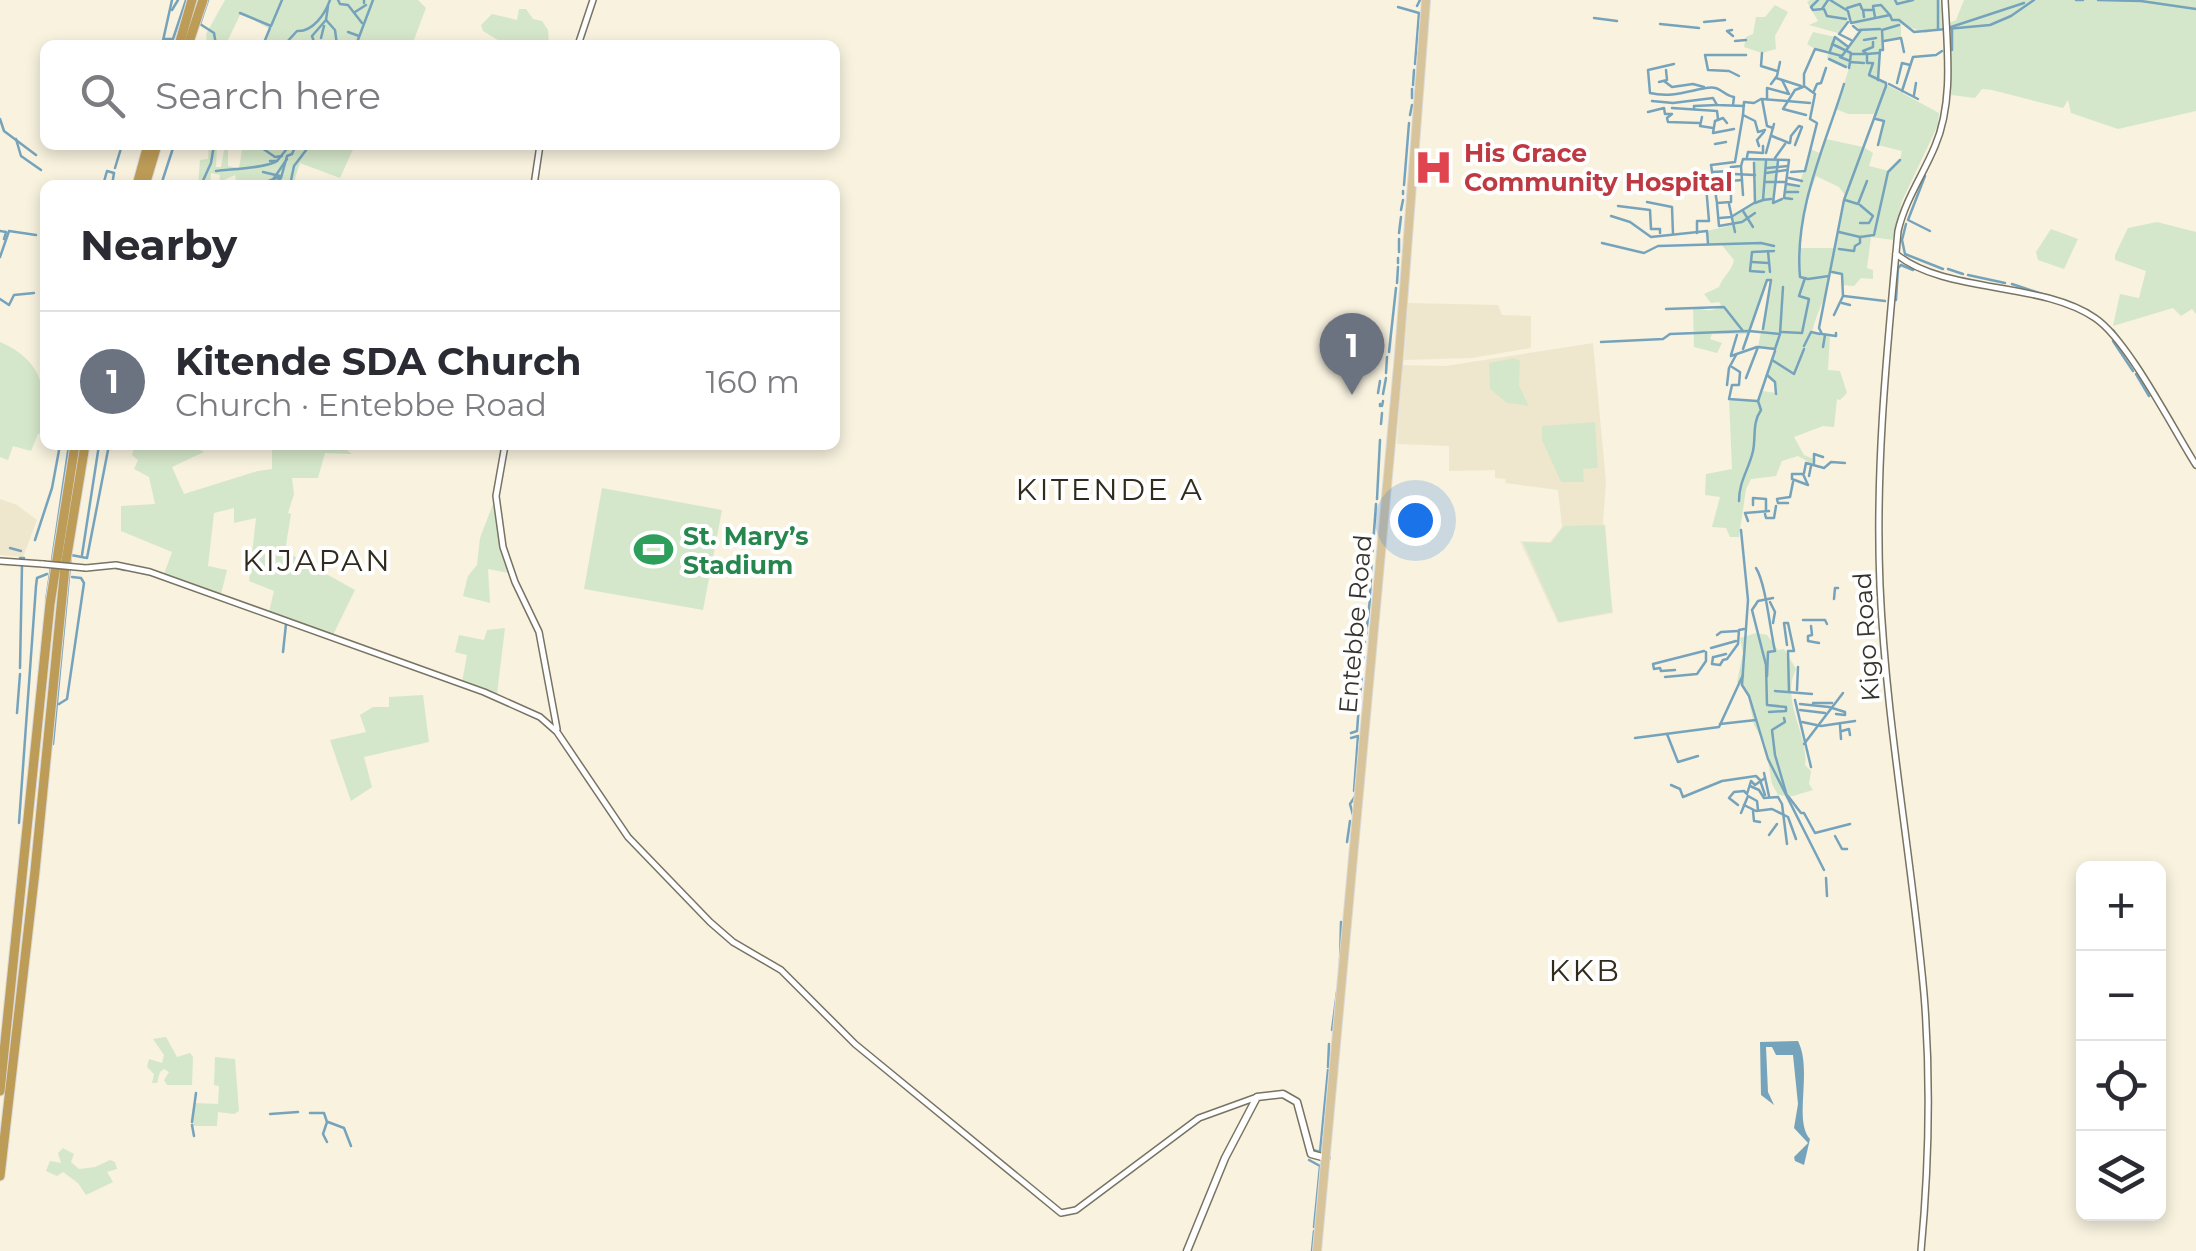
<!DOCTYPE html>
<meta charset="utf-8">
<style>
body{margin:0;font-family:Montserrat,sans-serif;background:#f7f7f7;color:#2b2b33}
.controls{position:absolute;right:30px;bottom:30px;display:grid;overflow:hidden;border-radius:15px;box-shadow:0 5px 15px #0003}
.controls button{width:90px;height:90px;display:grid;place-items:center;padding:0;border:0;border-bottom:2px solid #e1e1e2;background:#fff;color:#2b2b33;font:50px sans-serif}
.you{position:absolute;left:1415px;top:520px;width:35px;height:35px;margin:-25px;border:8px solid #fff;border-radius:50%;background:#1a73e8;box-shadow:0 0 0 15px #1a73e833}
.badge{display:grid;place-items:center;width:65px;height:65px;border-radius:50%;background:#b45309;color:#fff;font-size:32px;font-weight:700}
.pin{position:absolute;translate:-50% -82px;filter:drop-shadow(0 2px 5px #0008)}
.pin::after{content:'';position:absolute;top:52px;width:35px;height:30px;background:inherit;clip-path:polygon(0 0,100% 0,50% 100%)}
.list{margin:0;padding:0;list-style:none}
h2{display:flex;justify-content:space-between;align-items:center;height:130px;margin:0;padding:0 40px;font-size:42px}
h2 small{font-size:32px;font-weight:400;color:#7c7c81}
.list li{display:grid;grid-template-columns:65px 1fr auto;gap:30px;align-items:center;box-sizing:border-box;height:140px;padding:0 40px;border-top:2px solid #e1e1e2}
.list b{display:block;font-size:38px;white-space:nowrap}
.list p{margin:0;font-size:32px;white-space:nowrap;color:#7c7c81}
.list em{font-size:32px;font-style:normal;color:#7c7c81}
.icon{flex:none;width:55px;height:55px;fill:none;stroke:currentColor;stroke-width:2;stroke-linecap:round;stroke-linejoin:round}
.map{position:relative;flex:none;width:2196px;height:1251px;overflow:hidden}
.search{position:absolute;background:#fff;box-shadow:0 5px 15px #0003;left:40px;top:40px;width:800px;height:110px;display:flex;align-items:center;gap:25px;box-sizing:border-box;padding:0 35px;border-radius:15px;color:#7c7c81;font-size:38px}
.panel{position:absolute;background:#fff;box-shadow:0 5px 15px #0003;left:40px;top:180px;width:800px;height:270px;border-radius:15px}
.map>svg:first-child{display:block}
</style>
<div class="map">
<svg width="2196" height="1251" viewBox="0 0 2196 1251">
<rect width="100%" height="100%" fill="#f8f2df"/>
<g fill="#efe7cd">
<polygon points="1408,303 1498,305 1502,315 1531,316 1531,348 1472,358 1404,360"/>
<polygon points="1593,343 1606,482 1603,523 1613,613 1558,623 1520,541 1550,542 1562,527 1558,490 1505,483 1506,479 1495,478 1495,470 1449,471 1449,446 1397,444 1401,374 1402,365 1446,366"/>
<polygon points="0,499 17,505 37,520 23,557 0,555"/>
</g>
<g fill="#d5e7ca" fill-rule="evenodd">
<polygon points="225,0 418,0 426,8 412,45 263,45 270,29 241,13 226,44 207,45 206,34"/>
<path d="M1810,0H1940L1943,28L1926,33L1901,24V38L1883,41V50L1880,51L1878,80L1939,113L1938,125L1902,201L1893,240L1871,237L1867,268L1873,270V279L1861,278L1854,286L1842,285V274L1831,272C1828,294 1817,311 1812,332L1830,336L1828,370L1840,371L1847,393L1840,400L1837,399L1834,427L1823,426L1794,437L1804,455L1814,459V465L1798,456L1782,461L1776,476L1751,479L1746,489L1739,537H1730L1726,528L1712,527L1720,497L1705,495L1706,474L1732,469L1729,399L1758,401L1763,391L1776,393L1775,382L1767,375L1775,350L1758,347L1771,281L1766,280L1748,334H1712L1710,339L1722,343L1717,353L1694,347L1693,307C1705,308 1709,315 1721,305L1719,302L1711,303L1704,294L1719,287C1723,276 1732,271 1734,260L1721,244H1708L1707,231L1733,225L1731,217L1755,203L1753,159L1778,160L1774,203L1784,198L1786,183L1799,186L1810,149L1822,154L1826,139L1863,147L1873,153L1869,166L1889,171L1900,160L1902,151L1878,145L1884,121L1873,119L1874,114H1848L1836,109L1849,68L1827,58L1829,51L1815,49L1807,44L1813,32L1835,37L1849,46L1861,30L1848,19L1838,33L1809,25L1818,21L1807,2ZM1816,176L1839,187L1845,195L1835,248H1799L1804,211Z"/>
<polygon points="1964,0 2196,0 2196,111 2118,129 2071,113 2068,100 2063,108 1992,90 1982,89 1975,98 1951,95 1949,23 1956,20"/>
<polygon points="1775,5 1788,12 1775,36 1776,49 1762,53 1744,47 1746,37 1753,34 1756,17 1765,17"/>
<polygon points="519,9 526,9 533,19 542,21 548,30 549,45 506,45 483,31 481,25 492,14 517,20"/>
<polygon points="209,145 217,145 216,167 221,167 225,145 228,145 228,166 239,168 243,145 355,145 340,178 300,163 293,185 237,185 235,175 224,180 224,185 219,185 220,175 211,173 210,185 198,185 200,160 208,159"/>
<polygon points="2157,222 2196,232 2196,314 2192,309 2181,316 2173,308 2113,326 2120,294 2139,298 2146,271 2115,260 2115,255 2128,228"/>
<polygon points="2051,229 2078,239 2064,269 2038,260 2036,252"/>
<path d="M0,342C45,362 45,389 45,432L38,434L31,451L13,446L8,460L0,457Z"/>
<polygon points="1514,358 1520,361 1519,385 1529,406 1507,403 1490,389 1489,363"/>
<polygon points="1595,422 1598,468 1583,469 1584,482 1561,482 1542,440 1542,426"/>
<polygon points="135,445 189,445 204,452 172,467 184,494 258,471 272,469 272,445 341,445 352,454 325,453 318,478 292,478 294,494 288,513 291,514 285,551 355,590 332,637 269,612 274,591 249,581 256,518 234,523 234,508 214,513 208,566 227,570 221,594 164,574 172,552 121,531 121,506 155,504 149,477 134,469 138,460 132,455"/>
<polygon points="602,488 722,510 703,610 584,589"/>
<polygon points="495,499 502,552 509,573 488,569 490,603 463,596 468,576 477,565 480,538"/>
<polygon points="1605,525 1612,612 1559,622 1523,542 1551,543 1564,526"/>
<polygon points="505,628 497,694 462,682 467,655 455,652 459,635 484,640 487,630"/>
<path d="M1756,633L1767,635L1778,650L1784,649L1796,669C1780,700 1809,735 1805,765L1811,771L1809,784L1813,790L1793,796L1778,795L1772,784L1765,744L1754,725L1747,692L1737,682L1743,653L1740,638Z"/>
<polygon points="423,695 429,742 364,757 372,787 351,801 330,740 366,732 360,715 373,707 389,707 389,697"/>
<polygon points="166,1037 177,1057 190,1053 193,1057 192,1085 167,1085 164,1080 169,1072 164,1069 160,1072 157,1083 152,1083 154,1074 147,1067 149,1059 162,1063 164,1055 153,1039"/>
<polygon points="215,1057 235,1059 239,1111 234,1114 218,1112 217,1126 192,1126 194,1103 218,1104 219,1086 214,1085"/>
<polygon points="63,1148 74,1154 71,1162 79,1169 95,1167 110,1160 115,1162 117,1169 107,1172 113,1182 86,1195 78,1183 63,1172 57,1176 46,1171 50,1161 61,1163 58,1153"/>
</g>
<path fill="#76a3bc" d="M1798,1041C1813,1071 1793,1120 1810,1139L1804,1165L1795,1161L1794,1157L1808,1143L1794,1128L1798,1104L1793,1055H1776L1772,1047H1766L1768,1092L1774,1105L1761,1095L1760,1042Z"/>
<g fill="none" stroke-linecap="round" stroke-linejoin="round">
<g stroke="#76a3bc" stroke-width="2.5">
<polyline points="208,0 200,24 214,33 216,45"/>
<polyline points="338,0 340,4 348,5 362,23"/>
<polyline points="364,0 364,3"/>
<polyline points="1818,0 1811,7 1813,10 1822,9 1828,0"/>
<polyline points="1830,0 1848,11 1851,23 1890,15 1892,20 1899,20 1914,32 1990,25 2011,16 2034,0"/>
<polyline points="1895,0 1897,4 1913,0"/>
<polyline points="2076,0 2083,0"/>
<polyline points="2098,0 2141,1 2196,9"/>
<polyline points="328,6 326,20 335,30 337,45"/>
<polyline points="1417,6 1420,0"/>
<polyline points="1398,7 1419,13 1415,64"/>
<polyline points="1847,8 1860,4 1862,9"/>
<polyline points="1824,9 1827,16 1846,19"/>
<polyline points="172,10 178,0"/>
<polyline points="355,12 366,5"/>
<polyline points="240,13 271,26 282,0"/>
<polyline points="1864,17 1863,10 1872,10"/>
<polyline points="1875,17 1873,6 1881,5 1889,14"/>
<polyline points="1594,18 1617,21"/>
<polyline points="1704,22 1725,20"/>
<polyline points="1848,22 1839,34 1851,40"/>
<polyline points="1660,24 1699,28"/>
<polyline points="1853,26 1858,30 1880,29"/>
<polyline points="1951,27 2024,3"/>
<polyline points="1938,28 1938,0"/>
<polyline points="1732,30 1727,31 1733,36"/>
<polyline points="348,32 359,36"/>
<polyline points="321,38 324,26"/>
<polyline points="165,39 173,39 186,0"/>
<polyline points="1864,40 1876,38"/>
<polyline points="1735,41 1746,40"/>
<polyline points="1884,41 1901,38 1904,52"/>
<polyline points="314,42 312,36 326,20"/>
<polyline points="340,42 353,43"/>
<polyline points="1873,42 1873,47 1863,51 1867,54 1878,53"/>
<polyline points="1832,44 1851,53 1850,61 1840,57"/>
<polyline points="162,45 172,0"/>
<polyline points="263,45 270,28"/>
<path d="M274,45L286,43L297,31C313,32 325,14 330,0"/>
<polyline points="330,45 332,42"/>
<polyline points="356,45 373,0"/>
<polyline points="1952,50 1952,30"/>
<polyline points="1830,51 1835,37 1847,46"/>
<polyline points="1762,53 1761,66 1777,71"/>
<polyline points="1852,54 1867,54 1867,63 1871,63"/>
<polyline points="1829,59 1846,67"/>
<path d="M1674,64L1648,70L1650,93C1671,98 1688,91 1706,88C1721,85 1722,95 1734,97L1733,105"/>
<polyline points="1849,68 1850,62 1864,63"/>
<polyline points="1739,76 1729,71 1708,70 1705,55 1746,55"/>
<polyline points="1776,78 1801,86"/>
<polyline points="1878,80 1880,50 1883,50 1882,30 1899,25"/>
<polyline points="1664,81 1672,87 1693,84 1704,87"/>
<polyline points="1659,82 1667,80 1666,70"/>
<polyline points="1897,83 1902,63 1910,65"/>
<polyline points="1771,84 1777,76 1780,62"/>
<polyline points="1889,84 1918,99"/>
<polyline points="1413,85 1414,70"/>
<polyline points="1803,87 1795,90 1783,109 1806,115"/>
<polyline points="1814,91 1817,84 1821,83 1826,68"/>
<polyline points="1902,91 1913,57 1936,55 1942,51"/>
<polyline points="1914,95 1916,83"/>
<polyline points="1412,98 1412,89"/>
<polyline points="1761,99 1754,103 1744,102 1743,115 1755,121 1758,132 1765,130"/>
<polyline points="1767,99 1767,88 1789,94 1782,80"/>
<polyline points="1652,101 1673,103 1713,98 1717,105 1744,106"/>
<polyline points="1672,108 1717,111 1718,119"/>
<polyline points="1694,109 1694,106 1717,105"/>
<polyline points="1648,112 1664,108 1665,114 1672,114 1667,118 1668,122 1699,123"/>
<polyline points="1410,115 1412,105"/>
<polyline points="1743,115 1735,162 1711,165 1717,203 1731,202 1731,167 1741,166 1743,159 1789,160 1784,198 1792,199"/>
<polyline points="1702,117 1700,126 1713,128"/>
<polyline points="0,119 4,131 36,155"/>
<polyline points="1876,119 1884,121 1878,145"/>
<polyline points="1727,123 1723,118 1715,121 1713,133 1734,129"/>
<polyline points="1773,128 1767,126 1762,99 1810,103"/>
<polyline points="1772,136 1789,143"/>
<polyline points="16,139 21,156 41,170"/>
<polyline points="1790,143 1791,136 1799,126 1802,127 1795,145"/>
<polyline points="1715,144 1726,142"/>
<polyline points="269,145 282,147"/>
<polyline points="1759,146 1757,140 1764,132"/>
<polyline points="258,148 259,145"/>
<polyline points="262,148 275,157 282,156"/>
<polyline points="1766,153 1774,124"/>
<polyline points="1747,157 1748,152 1763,153 1763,146"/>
<polyline points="1775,158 1785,144"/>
<polyline points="270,161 277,161 290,145"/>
<polyline points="1766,161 1763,200 1771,199"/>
<polyline points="1778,161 1773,203 1782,199"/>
<polyline points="1754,163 1755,203 1763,200"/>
<polyline points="1741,166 1743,195"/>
<polyline points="115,168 122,145"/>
<polyline points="1767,168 1788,166"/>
<path d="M216,171C231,169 267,168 277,161"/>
<polyline points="263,172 280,176"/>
<polyline points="1713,172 1729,171"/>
<polyline points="1791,172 1805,171 1817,123 1810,119 1815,94 1804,86 1804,74 1815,49 1842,56 1861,30"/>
<polyline points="1766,173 1787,170"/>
<polyline points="1733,174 1755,175"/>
<polyline points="1925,176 1908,220 1930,231"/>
<polyline points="1789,178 1802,181"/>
<polyline points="272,181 287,159"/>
<polyline points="266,182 279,177"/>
<polyline points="1717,182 1742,180"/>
<polyline points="1765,182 1786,182"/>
<polyline points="1787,184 1799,186"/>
<polyline points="103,185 107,171 114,173"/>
<polyline points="112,185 114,173"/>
<polyline points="161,185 174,145"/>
<polyline points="201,185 211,163 214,145"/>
<polyline points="273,185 281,178 287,156 292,154 296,145"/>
<polyline points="290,185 294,166 310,145"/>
<polyline points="1404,185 1409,123"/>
<polyline points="1685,185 1731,189"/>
<polyline points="1785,192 1798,192"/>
<polyline points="1403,194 1403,191"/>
<polyline points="1845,200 1858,204 1867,181"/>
<polyline points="1647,202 1672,207 1673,234"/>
<polyline points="1717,204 1719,226 1742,222 1755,213"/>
<polyline points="1729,204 1735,232"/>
<polyline points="1860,205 1873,216 1869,223 1860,223"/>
<polyline points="1618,206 1650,210 1651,229 1660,229 1660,233"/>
<polyline points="1401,210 1403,200"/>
<polyline points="1743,211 1753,227"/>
<polyline points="1611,216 1630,222 1651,237 1707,231 1708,244"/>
<polyline points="1720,218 1731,217 1754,203"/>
<polyline points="1906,224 1902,240 1905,254 1943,269"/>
<polyline points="0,231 6,232 4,239"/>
<polyline points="1839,232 1860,237"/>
<polyline points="1399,233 1401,217"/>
<polyline points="1697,233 1697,221 1709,221 1706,186"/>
<polyline points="43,236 45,237"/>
<polyline points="1602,243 1644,253 1658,246 1761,243 1774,246"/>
<polyline points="1839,249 1854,251 1855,246 1860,243 1860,237 1874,235 1888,172 1900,160"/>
<polyline points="1768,251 1770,272"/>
<polyline points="1399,252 1399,239"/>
<polyline points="0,257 9,231 36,235"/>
<polyline points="1398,258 1398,263"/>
<polyline points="1752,262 1768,263"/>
<polyline points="1948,269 1963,274"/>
<polyline points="1764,272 1750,271 1752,252 1774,251"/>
<polyline points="1832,272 1842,274 1843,296 1834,315"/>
<polyline points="1968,275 2005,283"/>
<path d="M1829,276L1808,279L1800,277C1794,210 1825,146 1844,84"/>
<polyline points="1397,283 1398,267"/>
<polyline points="2012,284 2042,294"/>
<polyline points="1844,296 1885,301"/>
<polyline points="0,299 9,305 14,295 34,293"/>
<polyline points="1896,300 1898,268 1901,265 1913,270"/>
<polyline points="1842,303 1850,305"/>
<polyline points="1666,309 1724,307 1743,331"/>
<polyline points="1763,329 1771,280 1768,280"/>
<polyline points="2113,330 2119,338"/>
<polyline points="1782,332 1802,333 1809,299 1799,296 1805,278"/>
<polyline points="1836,333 1836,336 1822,334 1819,328 1844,200 1886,86 1886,83 1869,75 1873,63"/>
<polyline points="1780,334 1783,287"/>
<polyline points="2113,341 2133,371"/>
<polyline points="1601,342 1663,339 1670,334 1749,331 1780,334 1775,349 1758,347 1746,378"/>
<polyline points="1804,346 1811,332 1820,334"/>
<polyline points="1823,347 1825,335"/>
<polyline points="1743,349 1767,280"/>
<polyline points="1389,352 1396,288"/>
<polyline points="1731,355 1737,335"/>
<polyline points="1731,356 1757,347"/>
<polyline points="1772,360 1794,374 1804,349"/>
<polyline points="1732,367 1740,372 1739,385 1732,385 1729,399 1757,401"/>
<polyline points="1386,373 1387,357"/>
<polyline points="2136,374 2149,396"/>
<polyline points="1767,375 1775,382 1776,394"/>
<polyline points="1727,385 1729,368 1736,355"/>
<polyline points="1378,393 1380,381"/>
<polyline points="1383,394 1386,378"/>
<polyline points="1380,406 1380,404"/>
<polyline points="1382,406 1383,401"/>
<polyline points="1381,424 1382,413"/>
<polyline points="1814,463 1814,454 1823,457"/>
<polyline points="1804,473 1806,463 1824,468 1831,462 1845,463"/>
<polygon points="1792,474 1803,474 1808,485 1792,479"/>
<polyline points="1809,476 1811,466"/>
<polyline points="1377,499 1380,440"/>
<path d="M1739,501C1739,481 1749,469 1753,451C1756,437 1752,423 1761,410L1758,401L1775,351"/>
<polyline points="1788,503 1778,503 1777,499 1790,497 1793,482"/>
<polyline points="1753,505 1753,498 1766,499 1766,511"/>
<polyline points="1765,514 1766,518 1774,518 1776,506"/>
<polyline points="1748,521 1745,513 1769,511"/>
<polyline points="1741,530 1748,600 1742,685 1749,696 1768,759 1824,870"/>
<polyline points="35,540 52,488 60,445"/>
<polyline points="10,548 21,551"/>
<polyline points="71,555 87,558 109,445"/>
<polyline points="82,555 99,445"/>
<polyline points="20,558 24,558"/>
<polyline points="112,567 125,570"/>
<path d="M1756,568C1766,584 1770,630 1775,651L1768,652L1767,676"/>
<polyline points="1371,572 1376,504"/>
<polyline points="1370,594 1371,579"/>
<polyline points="1834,599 1835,588 1838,588"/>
<polyline points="46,601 69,445"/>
<polyline points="1770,602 1775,612 1773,623"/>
<polyline points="1803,620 1825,620 1827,624"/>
<polyline points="1811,626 1812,635 1808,636 1808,641 1819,643"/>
<polyline points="1366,635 1370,599"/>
<polyline points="1717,635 1721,632 1738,631"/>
<polyline points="1787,645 1784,623 1788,623 1794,651 1788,651 1789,691"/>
<polyline points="1711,648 1736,641"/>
<polyline points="283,652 286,624"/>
<polyline points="1713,657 1712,664 1720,665 1723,660 1727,659 1738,644 1739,630 1744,629"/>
<polyline points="1714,657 1726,654"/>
<polyline points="1363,659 1365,642"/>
<polyline points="20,668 22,565"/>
<polyline points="1675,670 1661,671 1660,668 1654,669 1653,664 1704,651"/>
<polyline points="1665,677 1697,674 1706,661 1706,652"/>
<polyline points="1797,690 1798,667"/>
<polyline points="1775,691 1812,694"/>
<polyline points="1360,699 1362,673"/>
<polyline points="1795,700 1811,767"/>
<polyline points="1813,703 1832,703"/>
<polyline points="59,704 67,699 84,583 81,578 72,577"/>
<polyline points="1800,704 1829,707 1845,712 1845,715 1836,714"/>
<polyline points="1800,710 1825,713"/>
<polyline points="1769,712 1786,711 1786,707 1767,705 1766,665 1752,610 1758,601 1773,598"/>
<polyline points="17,713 20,674"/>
<polyline points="1784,718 1785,722 1772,730 1775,755 1787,796"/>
<polyline points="1802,722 1821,726 1855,721"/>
<polyline points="1720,724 1756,720"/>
<polyline points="1840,725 1841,739"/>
<polyline points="1842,731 1849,729 1850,735"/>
<polyline points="1351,733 1357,731 1359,705"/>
<polyline points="1667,734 1678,762 1698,756"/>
<polyline points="1351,738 1358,736 1354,791"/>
<polyline points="1635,738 1719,727 1743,675"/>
<polyline points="53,744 71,555"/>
<polyline points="1804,744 1843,693"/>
<polyline points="1764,773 1769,796"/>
<polyline points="1761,783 1765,795"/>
<polyline points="1671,785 1680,789 1683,797 1722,781 1756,776 1761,781"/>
<polyline points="1750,786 1759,790 1764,798 1778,797 1782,804 1787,844"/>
<polyline points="1788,796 1801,813 1804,813 1815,833 1850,824"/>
<polyline points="1738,805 1729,798 1734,792 1744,791 1747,794 1751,781 1755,785 1765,778"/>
<polyline points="1744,805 1756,811 1772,809 1788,817 1796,839"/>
<polyline points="1753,811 1754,821 1760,822"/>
<polyline points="1741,813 1748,796 1757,801 1758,810"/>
<polyline points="1353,815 1350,804 1356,795"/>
<polyline points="19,823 36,586 37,578 47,574"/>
<polyline points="1769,835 1777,824"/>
<polyline points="1835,836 1842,849 1847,849"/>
<polyline points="1347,842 1350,821"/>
<polyline points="1826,878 1827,896"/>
<polyline points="1340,964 1341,922"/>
<polyline points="1332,1030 1337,992"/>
<polyline points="1328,1067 1329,1044"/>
<polyline points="310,1113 324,1113 327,1122 323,1134 327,1142"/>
<polyline points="270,1114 298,1112"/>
<polyline points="192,1122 196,1093"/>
<polyline points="328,1122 344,1128 351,1146"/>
<polyline points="192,1125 194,1136"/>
<polyline points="1313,1150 1320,1152 1328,1070"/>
<polyline points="1309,1160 1320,1166 1314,1227"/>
<polyline points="1312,1251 1314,1231"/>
</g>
<defs>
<g id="tertiary">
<polyline points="578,45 593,0"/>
<polyline points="534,185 540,145"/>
<path d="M1896,254C1945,294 2041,281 2095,318C2128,340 2173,429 2196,465"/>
<polyline points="505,445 496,496 503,547 515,582 539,632 557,729"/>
<polyline points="0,561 43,564"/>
<polyline points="86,568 116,565 150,572 484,692 540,717 557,732 628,837 710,922 733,942 781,970 855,1044 1061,1213 1076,1210 1199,1118 1257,1097"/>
<path d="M1921,1251C1929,1165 1931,1080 1924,994C1912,858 1886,723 1880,586C1875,467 1887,350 1898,231C1905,200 1923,175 1935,146C1954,102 1947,47 1945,0"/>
</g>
<polyline id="secondary" points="1187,1251 1225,1158 1257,1097 1283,1094 1297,1102 1311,1154 1326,1158"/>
<polyline id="primary" points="1317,1251 1399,355 1426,0"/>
<g id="motorway">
<polyline points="179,45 192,0"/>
<polyline points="188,45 203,0"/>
<polyline points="137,185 148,145"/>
<polyline points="145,185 157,145"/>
<polyline points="0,1091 50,604 75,445"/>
<polyline points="0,1176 35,871 65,567 85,445"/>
</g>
</defs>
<use href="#tertiary" stroke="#787362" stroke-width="8"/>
<use href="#secondary" stroke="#787362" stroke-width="9"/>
<use href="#primary" stroke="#dbdad9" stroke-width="10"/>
<use href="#motorway" stroke="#dbdad9" stroke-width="11"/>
<use href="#tertiary" stroke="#fff" stroke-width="5"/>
<use href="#secondary" stroke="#fff" stroke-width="6"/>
<use href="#primary" stroke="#d7c49a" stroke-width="8"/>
<use href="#motorway" stroke="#bd9c57" stroke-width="9"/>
<defs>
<polyline id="tertiary-bridge" points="43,564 86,568"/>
</defs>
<use href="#tertiary-bridge" stroke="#787362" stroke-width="8" stroke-linecap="butt"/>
<use href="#tertiary-bridge" stroke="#fff" stroke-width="5"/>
</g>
<defs>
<symbol id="hospital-bare" viewBox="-9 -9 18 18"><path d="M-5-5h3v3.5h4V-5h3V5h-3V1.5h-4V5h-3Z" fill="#e0444e" stroke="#fff" stroke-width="2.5" paint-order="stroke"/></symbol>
<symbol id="stadium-bare" viewBox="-9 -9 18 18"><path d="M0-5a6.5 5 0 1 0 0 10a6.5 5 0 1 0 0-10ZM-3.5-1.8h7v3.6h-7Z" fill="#2e9e5b" stroke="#fff" stroke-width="2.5" paint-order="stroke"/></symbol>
</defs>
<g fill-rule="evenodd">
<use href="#hospital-bare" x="1406" y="140" width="55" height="55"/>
<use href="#stadium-bare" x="626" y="522" width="55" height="55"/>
</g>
<g text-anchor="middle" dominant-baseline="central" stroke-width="8" stroke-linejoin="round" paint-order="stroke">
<g font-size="25" font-weight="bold" fill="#be3a42" stroke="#fff" text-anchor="start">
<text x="1464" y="153">His Grace<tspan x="1464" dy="29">Community Hospital</tspan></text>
</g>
<g font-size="25" font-weight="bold" fill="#27864d" stroke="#fff" text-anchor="start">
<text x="683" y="536">St. Mary’s<tspan x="683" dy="29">Stadium</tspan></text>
</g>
<g font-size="25" fill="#35332c" stroke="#fff">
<text transform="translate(1355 624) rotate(-85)">Entebbe Road</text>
<text transform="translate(1866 637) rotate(-94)">Kigo Road</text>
</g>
<g font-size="30" letter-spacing="2.5" fill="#302b1d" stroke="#fff">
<text x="1110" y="489">KITENDE A</text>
<text x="317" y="560">KIJAPAN</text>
<text x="1585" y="970">KKB</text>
</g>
</g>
</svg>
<div class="controls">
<button>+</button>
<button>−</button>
<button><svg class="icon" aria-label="locate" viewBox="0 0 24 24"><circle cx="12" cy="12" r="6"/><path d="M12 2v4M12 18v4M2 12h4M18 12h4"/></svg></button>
<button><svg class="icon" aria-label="layers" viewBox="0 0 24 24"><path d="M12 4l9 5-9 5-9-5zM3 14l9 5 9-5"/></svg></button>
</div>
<div class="you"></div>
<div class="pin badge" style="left:1352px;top:395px;background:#6b7280">1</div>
<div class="search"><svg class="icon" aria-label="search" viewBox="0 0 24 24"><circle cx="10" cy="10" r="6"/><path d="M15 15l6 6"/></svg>Search here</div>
<section class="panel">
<h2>Nearby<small></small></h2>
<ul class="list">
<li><span class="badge" style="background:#6b7280">1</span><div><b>Kitende SDA Church</b><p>Church · Entebbe Road</p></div><em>160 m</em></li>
</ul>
</section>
</div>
